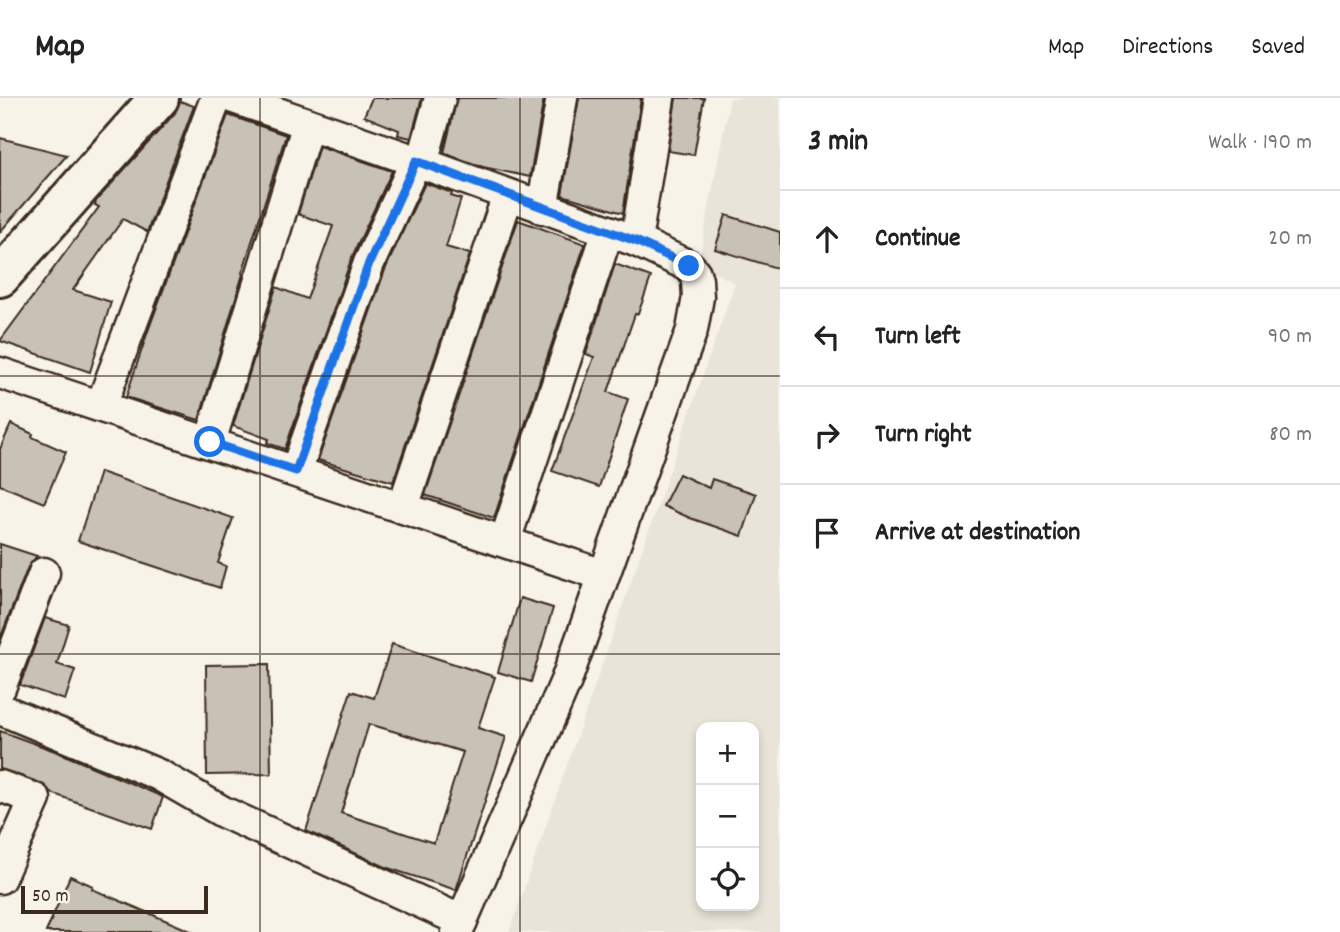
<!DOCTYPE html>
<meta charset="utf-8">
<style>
body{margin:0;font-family:Dekko,sans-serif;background:#f6f6f6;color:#222}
.controls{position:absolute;right:21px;bottom:21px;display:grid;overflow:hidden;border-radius:14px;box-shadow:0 4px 10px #0003}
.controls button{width:63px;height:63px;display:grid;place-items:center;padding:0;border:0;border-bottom:2px solid #e0e0e0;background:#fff;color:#222;font:35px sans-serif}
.scale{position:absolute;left:21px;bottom:18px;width:187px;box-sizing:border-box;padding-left:7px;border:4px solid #3b2a1e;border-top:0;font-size:19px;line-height:24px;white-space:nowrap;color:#3b2a1e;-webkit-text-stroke:5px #f7f3e8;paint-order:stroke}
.stop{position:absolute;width:21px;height:21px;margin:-16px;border:5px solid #1a73e8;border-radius:50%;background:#fff}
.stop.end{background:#1a73e8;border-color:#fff;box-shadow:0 2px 7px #0008}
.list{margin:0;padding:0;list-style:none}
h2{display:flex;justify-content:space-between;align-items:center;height:91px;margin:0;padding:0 28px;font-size:30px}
h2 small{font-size:23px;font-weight:400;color:#767676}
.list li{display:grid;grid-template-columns:46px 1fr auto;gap:21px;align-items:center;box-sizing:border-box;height:98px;padding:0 28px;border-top:2px solid #e0e0e0}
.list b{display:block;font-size:26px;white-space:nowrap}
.list em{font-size:23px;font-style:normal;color:#767676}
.icon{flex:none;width:38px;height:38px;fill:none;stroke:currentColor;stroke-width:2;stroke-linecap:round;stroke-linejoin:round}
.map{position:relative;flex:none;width:780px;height:834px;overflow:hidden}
header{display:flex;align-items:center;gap:42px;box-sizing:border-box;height:98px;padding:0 35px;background:#fff;border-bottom:2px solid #e0e0e0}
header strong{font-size:33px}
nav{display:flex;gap:38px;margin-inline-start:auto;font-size:24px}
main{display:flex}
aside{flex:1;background:#fff}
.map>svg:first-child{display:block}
</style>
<header>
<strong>Map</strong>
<nav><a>Map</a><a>Directions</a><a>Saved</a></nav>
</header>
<main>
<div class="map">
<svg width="780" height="834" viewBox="0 0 780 834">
<rect width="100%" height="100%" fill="#f7f3e8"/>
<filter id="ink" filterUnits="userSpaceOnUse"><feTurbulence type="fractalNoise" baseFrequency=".0143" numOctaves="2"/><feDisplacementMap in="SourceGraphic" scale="14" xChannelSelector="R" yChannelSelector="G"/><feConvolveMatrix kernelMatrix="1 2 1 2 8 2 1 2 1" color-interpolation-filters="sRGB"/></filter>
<g filter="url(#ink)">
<path fill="#e9e4d9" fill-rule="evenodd" d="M730,0H780V834H509L735,185L698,166ZM701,629H754V808H701Z"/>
<g fill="#c8c1b6" stroke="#3b2a1e" stroke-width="2" fill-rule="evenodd">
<polygon points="372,0 422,0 411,40 398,37 399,32 364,18"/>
<polygon points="457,0 544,0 530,79 483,69 444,55"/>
<polygon points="579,0 641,0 623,115 562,97"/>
<polygon points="676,0 704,0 694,57 668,53"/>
<polygon points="180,3 194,8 147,134 123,121 73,192 111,204 90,274 0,243 99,109 95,107 96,103 175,15"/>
<polygon points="228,17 286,37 242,175 243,176 199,322 126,299 148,233"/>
<polygon points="0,40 67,57 0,134"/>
<polygon points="319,48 392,73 352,159 285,351 267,345 269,341 233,328 276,189 307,201 333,128 298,116"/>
<polygon points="425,85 452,95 451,98 461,101 446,149 470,156 393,384 318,362 385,172"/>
<polygon points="726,117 780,134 780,171 715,151"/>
<polygon points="518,122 585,146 494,420 425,397"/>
<polygon points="615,166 651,179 638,216 635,216 608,294 628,301 599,389 552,373 594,259 586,256"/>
<polygon points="11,326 33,336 32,339 66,354 44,405 0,387 0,351"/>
<polygon points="100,374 233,420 218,465 226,468 220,490 78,443"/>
<polygon points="679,376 709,390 712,381 756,396 742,438 690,420 663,408"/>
<polygon points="0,446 37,458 28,469 0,541"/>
<polygon points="520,500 553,510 531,584 498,574"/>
<polygon points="45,520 69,527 57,566 75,572 65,602 20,587"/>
<path d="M392,546L495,579L478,630L506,639L456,792L388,770L306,733L351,593L374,600ZM369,626L463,654L434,745L341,715Z"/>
<polygon points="269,566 271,676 207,677 206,567"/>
<polygon points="0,633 55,653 163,699 152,731 51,695 41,685 0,671"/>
<polygon points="70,778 93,788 92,791 193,834 46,834"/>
</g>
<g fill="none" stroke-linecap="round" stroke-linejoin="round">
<defs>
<g id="street">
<polyline points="234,0 416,63 636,143 689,168 695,175 697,182 698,199 692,232 566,583 457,834"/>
<polyline points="422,65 440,0"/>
<polyline points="542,110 562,0"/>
<polyline points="636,143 659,0"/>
<polyline points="0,275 603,477"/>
<polyline points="101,308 216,0"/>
<polyline points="210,344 308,26"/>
<polyline points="296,373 369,165 416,63"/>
<polyline points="403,409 508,97"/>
<polyline points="505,443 608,133"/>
<polyline points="0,590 44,475"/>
<polyline points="0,611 159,677 223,714 462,823"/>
<polyline points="0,688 35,701 0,780"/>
</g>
<polyline id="secondary" points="0,179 159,0"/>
</defs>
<use href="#street" stroke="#3b2a1e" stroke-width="35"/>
<use href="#secondary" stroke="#3b2a1e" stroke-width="44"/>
<use href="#street" stroke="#f7f3e8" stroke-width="30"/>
<use href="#secondary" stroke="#f7f3e8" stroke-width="38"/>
</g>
</g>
<g fill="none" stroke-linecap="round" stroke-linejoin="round" filter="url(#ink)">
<polyline stroke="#1a73e8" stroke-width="9" points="210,344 296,373 369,165 416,63 636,143 689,168"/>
</g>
<path fill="none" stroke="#3b2a1e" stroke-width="2" stroke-opacity="0.55" d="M260,0V834M520,0V834M0,278H780M0,556H780"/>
</svg>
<div class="controls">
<button>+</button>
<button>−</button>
<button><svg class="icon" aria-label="locate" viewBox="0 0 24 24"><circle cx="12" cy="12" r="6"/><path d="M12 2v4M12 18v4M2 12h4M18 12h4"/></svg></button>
</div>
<div class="scale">50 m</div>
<div class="stop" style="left:210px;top:344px"></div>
<div class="stop end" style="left:689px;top:168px"></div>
</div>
<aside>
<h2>3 min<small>Walk · 190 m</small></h2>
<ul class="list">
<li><svg class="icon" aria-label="ahead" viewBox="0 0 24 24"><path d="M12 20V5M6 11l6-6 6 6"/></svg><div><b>Continue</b></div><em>20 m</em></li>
<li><svg class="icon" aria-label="left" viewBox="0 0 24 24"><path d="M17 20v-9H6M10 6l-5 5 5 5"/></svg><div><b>Turn left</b></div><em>90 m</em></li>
<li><svg class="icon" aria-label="right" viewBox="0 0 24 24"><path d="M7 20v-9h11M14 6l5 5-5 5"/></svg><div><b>Turn right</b></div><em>80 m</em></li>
<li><svg class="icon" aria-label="arrive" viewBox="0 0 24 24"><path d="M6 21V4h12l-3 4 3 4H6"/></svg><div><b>Arrive at destination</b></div></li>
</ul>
</aside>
</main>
